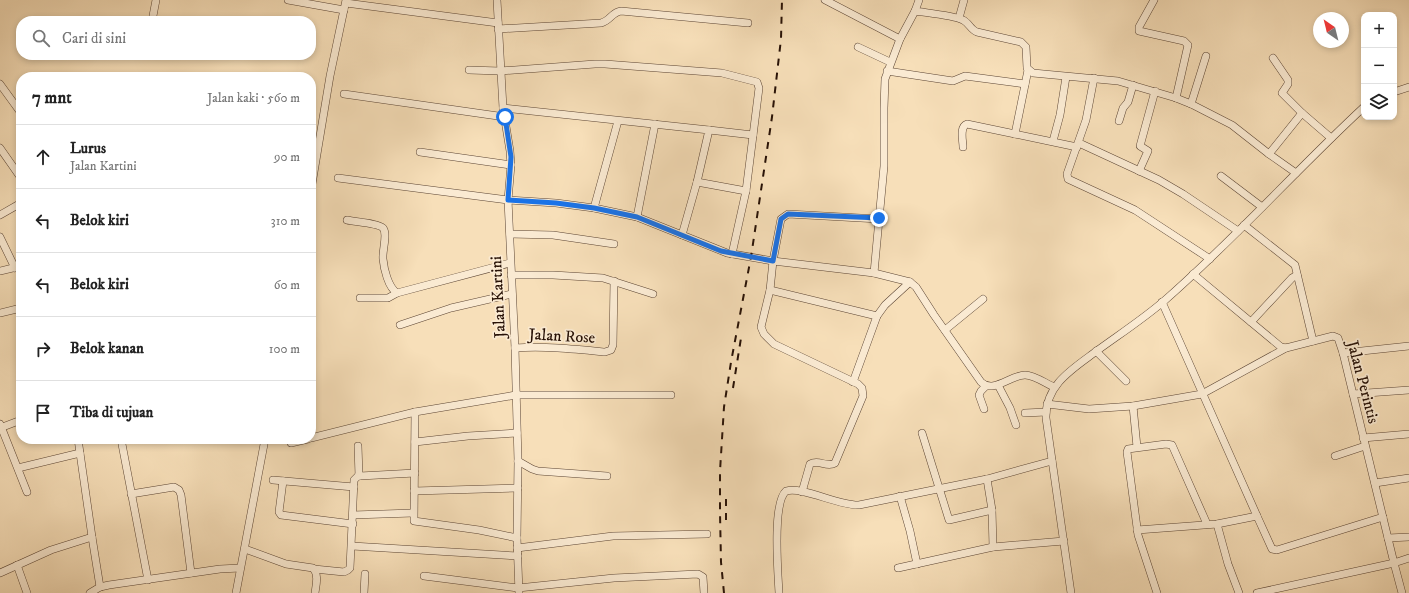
<!DOCTYPE html>
<html lang="id">
<meta charset="utf-8">
<style>
body{margin:0;font-family:"IM FELL DW Pica",serif;background:#f6f6f6;color:#222}
.controls{position:absolute;right:12px;top:12px;display:grid;overflow:hidden;border-radius:8px;box-shadow:0 2px 6px #0003}
.controls button{width:36px;height:36px;display:grid;place-items:center;padding:0;border:0;border-bottom:1px solid #e0e0e0;background:#fff;color:#222;font:20px sans-serif}
.compass{position:absolute;left:1313px;top:12px;width:36px;height:36px;border-radius:50%;background:#fff;box-shadow:0 2px 6px #0003;rotate:325deg}
.stop{position:absolute;width:12px;height:12px;margin:-9px;border:3px solid #1a73e8;border-radius:50%;background:#fff}
.stop.end{background:#1a73e8;border-color:#fff;box-shadow:0 1px 4px #0008}
.list{margin:0;padding:0;list-style:none}
h2{display:flex;justify-content:space-between;align-items:center;height:52px;margin:0;padding:0 16px;font-size:17px}
h2 small{font-size:13px;font-weight:400;color:#767676}
.list li{display:grid;grid-template-columns:26px 1fr auto;gap:12px;align-items:center;box-sizing:border-box;height:64px;padding:0 16px;border-top:1px solid #e0e0e0}
.list b{display:block;font-size:15px;white-space:nowrap}
.list p{margin:0;font-size:13px;white-space:nowrap;color:#767676}
.list em{font-size:13px;font-style:normal;color:#767676}
.icon{flex:none;width:22px;height:22px;fill:none;stroke:currentColor;stroke-width:2;stroke-linecap:round;stroke-linejoin:round}
.map{position:relative;flex:none;width:1409px;height:593px;overflow:hidden}
.search{position:absolute;background:#fff;box-shadow:0 2px 6px #0003;left:16px;top:16px;width:300px;height:44px;display:flex;align-items:center;gap:10px;box-sizing:border-box;padding:0 14px;border-radius:16px;color:#767676;font-size:15px}
.panel{position:absolute;background:#fff;box-shadow:0 2px 6px #0003;left:16px;top:72px;width:300px;height:372px;border-radius:16px}
.map>svg:first-child{display:block}
</style>
<div class="map">
<svg width="1409" height="593" viewBox="0 0 1409 593">
<rect width="100%" height="100%" fill="#f7dfb9"/>
<filter id="stains"><feTurbulence type="fractalNoise" baseFrequency=".005" numOctaves="4"/><feColorMatrix values="0 0 0 0 .2 0 0 0 0 .09 0 0 0 0 .02 0 0 0 .5 -.17"/></filter>
<radialGradient id="worn" r=".72"><stop offset=".6" stop-color="#630" stop-opacity="0"/><stop offset="1" stop-color="#630" stop-opacity=".3"/></radialGradient>
<g fill="none" stroke-linecap="round" stroke-linejoin="round">
<defs>
<g id="minor">
<polyline points="288,0 344,10"/>
<polyline points="497,0 503,108 510,151 511,165 508,200 515,348 518,461 517,538 519,593"/>
<polyline points="825,0 900,39"/>
<polyline points="1154,0 1139,27 1139,31 1184,41 1188,45 1176,98"/>
<polyline points="346,3 498,23"/>
<path d="M915,11C927,13 952,15 963,20C969,23 971,30 977,32L1021,42L1026,47L1027,68L1033,73L1118,81L1176,98L1191,104L1232,125L1269,154L1296,173"/>
<polyline points="959,18 964,0"/>
<polyline points="152,21 156,0"/>
<path d="M498,29L601,23C610,21 612,12 621,11L748,23"/>
<polyline points="858,47 890,62"/>
<polyline points="1273,58 1288,80 1288,84 1282,93 1302,113 1331,138"/>
<polyline points="469,70 500,71 595,64 605,64 722,73 757,82 759,88 746,191 732,254"/>
<polyline points="887,71 953,81 965,76 1025,84"/>
<polyline points="1094,78 1086,120 1067,174 1068,179 1135,210 1210,259"/>
<polyline points="0,84 21,113"/>
<polyline points="1394,92 1409,87"/>
<polyline points="344,94 505,117"/>
<polyline points="1191,104 1206,56"/>
<polyline points="503,108 709,130 697,182 682,235"/>
<polyline points="1119,121 1123,108 1128,102 1133,85"/>
<polyline points="709,130 753,135"/>
<polyline points="1015,134 1028,70"/>
<polyline points="1053,141 1060,115 1066,77"/>
<polyline points="1079,143 1159,180 1183,194 1238,231"/>
<path d="M963,147C963,140 959,127 967,124L1077,147"/>
<polyline points="0,148 21,178"/>
<polyline points="420,152 511,165"/>
<polyline points="1269,154 1302,113"/>
<polyline points="1139,171 1148,151 1140,146 1155,91"/>
<polyline points="1221,176 1262,207"/>
<path d="M338,178L508,200L556,203L594,208L637,217L727,253L773,261L874,273L910,282L916,287L934,315L981,382C993,394 1011,375 1025,375C1034,375 1045,383 1054,387"/>
<polyline points="697,182 746,191"/>
<polyline points="311,190 330,76 346,0"/>
<polyline points="594,208 618,121"/>
<polyline points="0,215 21,203"/>
<polyline points="637,217 655,124"/>
<path d="M347,220C355,222 378,223 383,228C388,234 382,251 383,259C384,269 388,287 397,293L510,263"/>
<polyline points="1244,225 1295,265 1313,341"/>
<polyline points="510,234 553,235 614,244"/>
<polyline points="0,237 15,268"/>
<polyline points="0,271 21,266"/>
<polyline points="874,273 884,166 884,108 885,79 900,39 915,11 919,0"/>
<polyline points="1193,274 1281,347 1286,348 1333,336 1338,338 1343,353 1394,563 1409,558"/>
<polyline points="511,275 553,275 603,278 653,294"/>
<polyline points="770,290 877,316"/>
<polyline points="360,298 388,298 397,293"/>
<polyline points="1162,302 1257,516 1272,549 1277,550 1383,517"/>
<polyline points="0,313 21,308"/>
<polyline points="1251,322 1292,278 1297,275"/>
<polyline points="400,325 451,308 512,294"/>
<polyline points="945,330 983,299"/>
<path d="M515,348C545,346 574,349 605,352L611,350L613,345L614,281"/>
<polyline points="1096,351 1126,381"/>
<polyline points="1343,353 1409,346"/>
<polyline points="853,382 877,316 885,305 910,282"/>
<polyline points="998,385 1010,408 1016,425"/>
<polyline points="1353,394 1409,390"/>
<polyline points="1047,404 1089,409 1133,406 1202,394 1286,348"/>
<polyline points="1133,406 1137,447"/>
<polyline points="984,409 979,395 981,391 986,386"/>
<polyline points="415,412 414,521 479,530 517,538"/>
<polyline points="1025,413 1046,412"/>
<polyline points="0,424 27,492"/>
<polyline points="0,428 21,420"/>
<polyline points="922,433 949,520 992,510"/>
<polyline points="311,438 415,412 516,395 671,395"/>
<polyline points="1363,438 1409,434"/>
<polyline points="78,439 92,537 100,587"/>
<polyline points="121,439 148,580"/>
<polyline points="415,442 468,436 517,433"/>
<polyline points="291,443 308,439"/>
<polyline points="358,446 359,476"/>
<polyline points="1335,456 1365,446"/>
<polyline points="518,461 532,469 538,471 607,476"/>
<polyline points="18,468 80,453"/>
<polyline points="987,479 992,510 993,547"/>
<polyline points="273,480 354,487"/>
<polyline points="283,481 279,512 281,515 353,524"/>
<polyline points="1375,483 1409,478"/>
<polyline points="414,491 518,488"/>
<path d="M802,492L810,464C819,459 827,468 835,463L863,396L862,388L858,384L774,344L764,334L761,327L770,290L773,261L781,219L788,214L879,219"/>
<polyline points="131,494 174,487 179,490 181,495 191,573"/>
<polyline points="900,496 910,531 917,564"/>
<polyline points="353,515 413,513"/>
<polyline points="1217,524 1228,564 1239,593"/>
<polyline points="1137,530 1217,524 1257,516"/>
<polyline points="1388,538 1409,537"/>
<polyline points="352,546 518,556"/>
<polyline points="517,548 613,536 707,534"/>
<path d="M245,549L286,564L313,568C319,575 316,585 315,593"/>
<polyline points="17,565 27,593"/>
<polyline points="898,568 993,547 1064,541"/>
<polyline points="314,569 344,572 348,570 350,568 354,480 358,476 360,476 415,473"/>
<polyline points="0,573 51,550 92,537"/>
<polyline points="424,576 518,588 614,578 698,574 703,577 704,593"/>
<polyline points="90,593 100,587 109,585 220,569 240,568"/>
<polyline points="236,593 265,439"/>
<polyline points="364,593 365,574"/>
<path d="M779,593C778,573 772,503 786,491C802,486 839,506 859,505L987,479L1052,461"/>
<path d="M1071,593L1046,418C1045,384 1074,368 1098,350C1120,334 1143,319 1164,301C1234,240 1296,170 1364,107"/>
<polyline points="1157,593 1138,535 1127,452 1128,449 1166,444 1172,445 1207,524"/>
<polyline points="1257,593 1394,563 1402,593"/>
</g>
</defs>
<use href="#minor" stroke="#5b4433" stroke-width="8"/>
<use href="#minor" stroke="#faead2" stroke-width="7"/>
<g stroke="#271106" stroke-width="2" stroke-dasharray="7 7" stroke-linecap="butt">
<polyline points="733,388 741,338"/>
<polyline points="726,499 726,527"/>
<polyline points="724,593 721,562 720,513 720,471 724,407 731,362 751,257 772,117 781,39 782,0"/>
</g>
</g>
<g fill="none" stroke-linecap="round" stroke-linejoin="round">
<polyline stroke="#1a73e8" stroke-width="5" points="505,117 511,157 508,200 556,203 594,208 637,217 721,251 773,261 781,219 788,214 879,218"/>
</g>
<g text-anchor="middle" dominant-baseline="central" stroke-width="3.5" stroke-linejoin="round" paint-order="stroke">
<g font-size="16" fill="#271106" stroke="#faead2">
<text transform="translate(498 297) rotate(-93)">Jalan Kartini</text>
<text transform="translate(562 336) rotate(3)">Jalan Rose</text>
<text transform="translate(1363 382) rotate(75)">Jalan Perintis</text>
</g>
</g>
<rect width="100%" height="100%" filter="url(#stains)"/>
<rect width="100%" height="100%" fill="url(#worn)"/>
</svg>
<div class="controls">
<button>+</button>
<button>−</button>
<button><svg class="icon" aria-label="layers" viewBox="0 0 24 24"><path d="M12 4l9 5-9 5-9-5zM3 14l9 5 9-5"/></svg></button>
</div>
<svg class="compass" viewBox="-18 -18 36 36"><path d="M0-13l5 13h-10z" fill="#e53935"/><path d="M0 13l5-13h-10z" fill="#767676"/></svg>
<div class="stop" style="left:505px;top:117px"></div>
<div class="stop end" style="left:879px;top:218px"></div>
<div class="search"><svg class="icon" aria-label="search" viewBox="0 0 24 24"><circle cx="10" cy="10" r="6"/><path d="M15 15l6 6"/></svg>Cari di sini</div>
<section class="panel">
<h2>7 mnt<small>Jalan kaki · 560 m</small></h2>
<ul class="list">
<li><svg class="icon" aria-label="ahead" viewBox="0 0 24 24"><path d="M12 20V5M6 11l6-6 6 6"/></svg><div><b>Lurus</b><p>Jalan Kartini</p></div><em>90 m</em></li>
<li><svg class="icon" aria-label="left" viewBox="0 0 24 24"><path d="M17 20v-9H6M10 6l-5 5 5 5"/></svg><div><b>Belok kiri</b></div><em>310 m</em></li>
<li><svg class="icon" aria-label="left" viewBox="0 0 24 24"><path d="M17 20v-9H6M10 6l-5 5 5 5"/></svg><div><b>Belok kiri</b></div><em>60 m</em></li>
<li><svg class="icon" aria-label="right" viewBox="0 0 24 24"><path d="M7 20v-9h11M14 6l5 5-5 5"/></svg><div><b>Belok kanan</b></div><em>100 m</em></li>
<li><svg class="icon" aria-label="arrive" viewBox="0 0 24 24"><path d="M6 21V4h12l-3 4 3 4H6"/></svg><div><b>Tiba di tujuan</b></div></li>
</ul>
</section>
</div>
